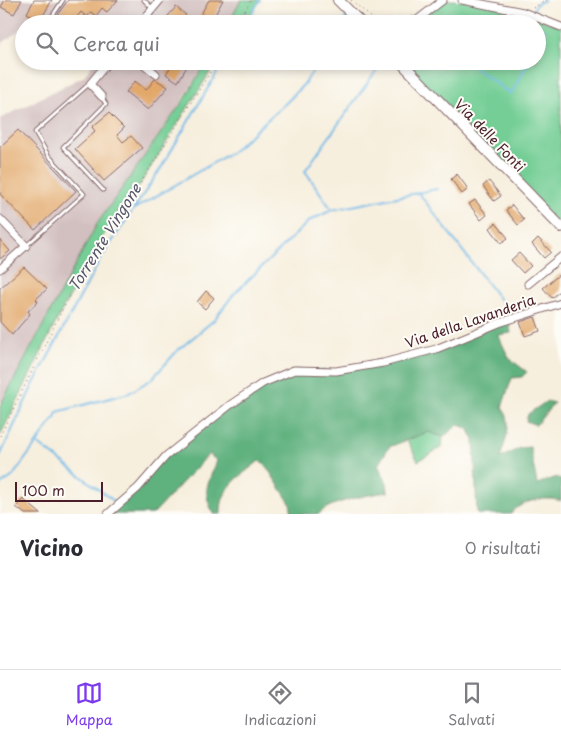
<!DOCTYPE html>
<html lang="it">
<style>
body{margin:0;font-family:"Playpen Sans",sans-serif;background:#f7f7f7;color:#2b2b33}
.scale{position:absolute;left:15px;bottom:12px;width:88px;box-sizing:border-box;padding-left:5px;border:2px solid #4a1f2b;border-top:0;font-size:14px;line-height:18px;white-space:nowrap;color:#4a1f2b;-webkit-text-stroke:4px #fdfcf7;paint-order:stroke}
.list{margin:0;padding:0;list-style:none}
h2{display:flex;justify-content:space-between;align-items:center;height:65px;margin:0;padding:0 20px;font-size:21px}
h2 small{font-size:16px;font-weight:400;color:#7c7c81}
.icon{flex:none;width:28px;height:28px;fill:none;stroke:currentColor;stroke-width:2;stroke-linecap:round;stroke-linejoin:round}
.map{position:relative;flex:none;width:561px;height:514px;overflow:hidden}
.search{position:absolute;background:#fff;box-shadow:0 2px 8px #0003;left:15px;right:15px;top:15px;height:55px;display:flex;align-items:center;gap:12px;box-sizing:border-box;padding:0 18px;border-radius:28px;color:#7c7c81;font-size:19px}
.sheet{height:155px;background:#fff}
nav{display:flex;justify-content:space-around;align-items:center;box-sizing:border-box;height:70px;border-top:1px solid #e1e1e2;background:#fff;font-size:14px;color:#7c7c81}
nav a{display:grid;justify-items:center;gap:2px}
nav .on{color:#7c3aed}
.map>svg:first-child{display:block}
</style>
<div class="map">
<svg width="561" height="514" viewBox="0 0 561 514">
<rect width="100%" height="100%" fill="#fdfcf7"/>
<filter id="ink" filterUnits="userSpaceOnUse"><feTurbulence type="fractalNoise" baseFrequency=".02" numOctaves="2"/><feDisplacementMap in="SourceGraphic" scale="10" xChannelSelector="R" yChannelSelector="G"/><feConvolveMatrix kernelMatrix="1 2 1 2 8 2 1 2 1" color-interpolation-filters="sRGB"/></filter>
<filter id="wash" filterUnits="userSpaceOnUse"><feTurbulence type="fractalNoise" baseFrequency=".0096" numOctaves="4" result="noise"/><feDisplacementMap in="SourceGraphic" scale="20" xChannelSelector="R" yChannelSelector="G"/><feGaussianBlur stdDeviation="1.12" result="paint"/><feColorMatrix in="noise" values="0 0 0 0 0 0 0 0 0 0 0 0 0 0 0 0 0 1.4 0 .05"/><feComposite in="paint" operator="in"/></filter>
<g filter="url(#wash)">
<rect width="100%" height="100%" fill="#f7efde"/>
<g fill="#d2bfbf">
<polygon points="0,0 241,0 228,24 29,22 24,24 24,26 0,45"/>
<polygon points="95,61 206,61 0,406 0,119 84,76"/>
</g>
<g fill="#74ce95" stroke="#5f7660">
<polygon points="241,0 260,0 251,16 245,12 238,24 228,24"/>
<path d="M443,0C484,0 523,12 561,27V227L400,61H537V24H412Z"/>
<polygon points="206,61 217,61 137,189 110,224 61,312 0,436 0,406 97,224 186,97"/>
<polygon points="428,432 443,437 442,447 418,461 407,440"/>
</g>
<g fill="#5fb17e" stroke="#546854">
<path d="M509,320L511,333L498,335L509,358L527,372L522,377L512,378L502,407C514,421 505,442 500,458L520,448L530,447L537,484L557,477L561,480V501C546,496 521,500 511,514H477L474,440L468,428L458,425L443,437L428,432L389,447L378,465L387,483L388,492C376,493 327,502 319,514H292L290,503L264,463L259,461C241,476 220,487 221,514H214C201,491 208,483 217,461L209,454L153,514H109L166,456L230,405L294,370L336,371L436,349Z"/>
<polygon points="547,401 554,403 536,425 526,421 528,414"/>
</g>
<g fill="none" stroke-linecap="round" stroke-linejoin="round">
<g stroke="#6fb9e8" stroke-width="2">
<polyline points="532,14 536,4 545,0"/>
<polyline points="246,24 260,0"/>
<polyline points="343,24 347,14"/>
<polyline points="530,24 530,18"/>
<polyline points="537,27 545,30 537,46"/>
<polyline points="412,61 417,65 419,61"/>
<polyline points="465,61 511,94 529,61"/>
<polyline points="418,192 500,300"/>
<polyline points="134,209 232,152 288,101 305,83 319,61"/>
<polyline points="332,210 305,171 383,61"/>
<polyline points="37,443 114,501"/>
<polyline points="0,456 32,387 101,258 161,168 224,61"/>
<polyline points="0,485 12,477 55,418 57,412 129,393 152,379 177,351 214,320 233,295 309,221 332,210 437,189"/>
</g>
</g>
<g id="blocks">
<g fill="#e2a769">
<polygon points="5,0 22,0 14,14 1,7"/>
<polygon points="34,0 52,0 40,21 27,13"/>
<polygon points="68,0 118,0 107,12 102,8 96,16 91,12 87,17 81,12 71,24 51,24"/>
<polygon points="209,0 223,0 210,24 195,24"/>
<polygon points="176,7 186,15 179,24 161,24"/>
<polygon points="174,61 190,61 178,82 166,74"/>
<polygon points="155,79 168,87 148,110 126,92 135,81 146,90"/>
<polygon points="109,113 124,128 117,135 123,142 131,136 142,148 104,181 75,149 95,131 92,127"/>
<polygon points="18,130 76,191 35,230 0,194 0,147"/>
<polygon points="457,174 468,189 462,194 451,179"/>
<polygon points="489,181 501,196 494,201 483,186"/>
<polygon points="475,200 487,215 481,220 469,204"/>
<polygon points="512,205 524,220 518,225 506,210"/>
<polygon points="496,223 508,238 501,243 490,228"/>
<polygon points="538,238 551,252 544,258 532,244"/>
<polygon points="0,240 10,251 0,259"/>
<polygon points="519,253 531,266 523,273 511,260"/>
<polygon points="24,267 47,289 36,299 38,302 28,311 30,314 12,335 0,322 0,288"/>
<polygon points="561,273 561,290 552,298 543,288"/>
<polygon points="206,291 214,298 205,309 197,302"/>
<polygon points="535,317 540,331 525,336 520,322"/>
<polygon points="23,499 41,514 25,514 16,507"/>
</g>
</g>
</g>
<g filter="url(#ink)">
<use href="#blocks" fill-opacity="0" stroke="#87686a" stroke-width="1"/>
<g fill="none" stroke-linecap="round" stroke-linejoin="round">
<defs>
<g id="lane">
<polyline points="144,0 152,8"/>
<polyline points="47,24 63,0"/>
<polyline points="97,24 108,24"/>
<polyline points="102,98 106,104 63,147 103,190"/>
<polyline points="27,245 84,194 48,155 35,132 89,84"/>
</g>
<g id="street">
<polyline points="462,0 523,12 561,27"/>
<polyline points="140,24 160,0"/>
<polyline points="412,24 443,0"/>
<polyline points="140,61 156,74"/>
<polyline points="102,97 90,84 109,61"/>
<polyline points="0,219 26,246 0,269"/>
<polyline points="528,284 561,257"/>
<polyline points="108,514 138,488 166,456 230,405 263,383 294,370 336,371 383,363 436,349 499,323 561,303"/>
</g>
<g id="secondary">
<polyline points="338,0 362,24"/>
<polyline points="400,61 561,227"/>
</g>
</defs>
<use href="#lane" stroke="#87686a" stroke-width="5"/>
<use href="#street" stroke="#87686a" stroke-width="9"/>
<use href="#secondary" stroke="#87686a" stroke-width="12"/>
<g stroke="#87686a" stroke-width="1" stroke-dasharray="1 4" stroke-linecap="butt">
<polyline points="351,0 379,24"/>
<polyline points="533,8 547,0"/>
<polyline points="238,24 251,0"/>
<polyline points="400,24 414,14"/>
<polyline points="0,436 61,312 110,224 137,189 217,61"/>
</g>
<use href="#lane" stroke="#fff" stroke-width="3"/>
<use href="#street" stroke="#fff" stroke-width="7"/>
<use href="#secondary" stroke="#fff" stroke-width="10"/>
</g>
</g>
<g text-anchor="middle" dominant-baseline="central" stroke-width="4" stroke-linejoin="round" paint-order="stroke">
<g font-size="14" fill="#4a1f2b" stroke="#fdfcf7">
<text transform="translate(490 135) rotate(46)">Via delle Fonti</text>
<text transform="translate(470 321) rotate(-19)">Via della Lavanderia</text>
</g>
<g font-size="15" font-style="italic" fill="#57556d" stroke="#fdfcf7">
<text transform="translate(104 237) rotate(-58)">Torrente Vingone</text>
</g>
</g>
</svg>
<div class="scale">100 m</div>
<div class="search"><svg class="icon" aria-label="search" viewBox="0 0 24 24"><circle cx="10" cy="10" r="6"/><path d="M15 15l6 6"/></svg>Cerca qui</div>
</div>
<section class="sheet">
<h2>Vicino<small>0 risultati</small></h2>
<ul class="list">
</ul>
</section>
<nav>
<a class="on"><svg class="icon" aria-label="map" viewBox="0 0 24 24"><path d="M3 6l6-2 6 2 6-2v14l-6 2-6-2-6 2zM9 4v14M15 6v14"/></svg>Mappa</a>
<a><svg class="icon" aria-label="directions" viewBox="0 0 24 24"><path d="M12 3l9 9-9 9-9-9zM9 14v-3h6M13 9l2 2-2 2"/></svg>Indicazioni</a>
<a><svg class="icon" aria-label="saved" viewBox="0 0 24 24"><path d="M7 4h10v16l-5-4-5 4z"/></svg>Salvati</a>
</nav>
